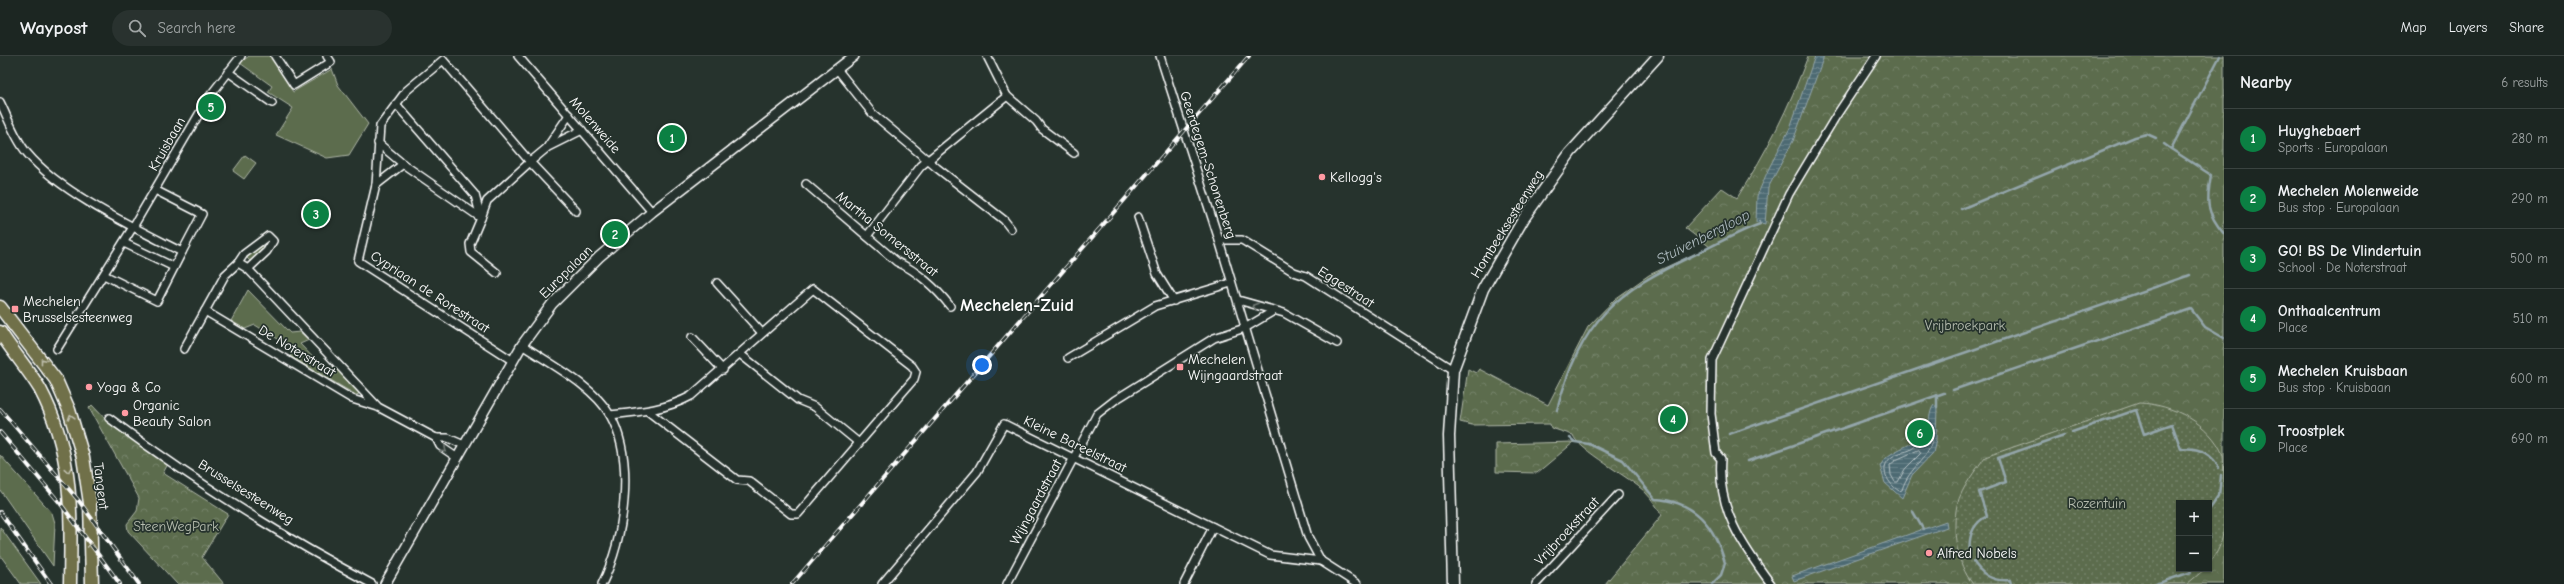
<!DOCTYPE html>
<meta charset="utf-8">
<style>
body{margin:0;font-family:"Comic Neue",sans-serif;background:#29322f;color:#f1f3f6}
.controls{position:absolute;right:12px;bottom:12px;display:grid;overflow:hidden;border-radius:0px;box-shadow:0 1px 3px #0004}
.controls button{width:36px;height:36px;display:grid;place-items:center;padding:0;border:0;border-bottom:1px solid #3a4340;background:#1c2622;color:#f1f3f6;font:20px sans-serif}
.you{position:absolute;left:982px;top:309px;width:14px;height:14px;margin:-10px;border:3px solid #fff;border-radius:50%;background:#1a73e8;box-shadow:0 0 0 6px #1a73e833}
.badge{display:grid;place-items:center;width:26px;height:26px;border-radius:50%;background:#0b8043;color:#fff;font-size:13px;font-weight:700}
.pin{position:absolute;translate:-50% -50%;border:2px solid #fff;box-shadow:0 1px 4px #0006}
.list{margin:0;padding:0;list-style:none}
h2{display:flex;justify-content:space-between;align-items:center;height:52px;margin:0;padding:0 16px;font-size:17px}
h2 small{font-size:13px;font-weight:400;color:#a0a5a5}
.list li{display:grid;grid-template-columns:26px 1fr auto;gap:12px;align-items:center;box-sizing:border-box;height:60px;padding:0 16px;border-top:1px solid #3a4340}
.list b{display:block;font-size:15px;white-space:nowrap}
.list p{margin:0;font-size:13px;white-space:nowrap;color:#a0a5a5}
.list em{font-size:13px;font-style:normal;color:#a0a5a5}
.icon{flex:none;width:22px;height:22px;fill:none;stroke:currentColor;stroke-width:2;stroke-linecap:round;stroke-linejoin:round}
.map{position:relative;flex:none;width:2224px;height:528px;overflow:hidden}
header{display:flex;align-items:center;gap:24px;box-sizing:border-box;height:56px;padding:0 20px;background:#1c2622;border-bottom:1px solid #3a4340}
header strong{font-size:19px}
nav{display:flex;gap:22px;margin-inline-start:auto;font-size:14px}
.search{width:280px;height:36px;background:#29322f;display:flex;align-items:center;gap:10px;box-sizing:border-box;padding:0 14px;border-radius:22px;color:#a0a5a5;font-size:15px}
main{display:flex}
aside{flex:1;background:#1c2622}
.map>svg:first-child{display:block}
</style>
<header>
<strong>Waypost</strong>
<div class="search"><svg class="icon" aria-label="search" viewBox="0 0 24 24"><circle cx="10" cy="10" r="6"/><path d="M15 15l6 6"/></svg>Search here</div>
<nav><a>Map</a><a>Layers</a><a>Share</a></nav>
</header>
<main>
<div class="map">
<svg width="2224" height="528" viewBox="0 0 2224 528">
<defs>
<pattern id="forest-crowns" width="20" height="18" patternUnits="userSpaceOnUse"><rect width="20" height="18" fill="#5c6c4e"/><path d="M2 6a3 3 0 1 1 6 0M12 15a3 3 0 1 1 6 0" fill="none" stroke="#748269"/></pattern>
<pattern id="garden-dots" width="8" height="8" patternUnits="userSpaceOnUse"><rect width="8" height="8" fill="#5c6c4e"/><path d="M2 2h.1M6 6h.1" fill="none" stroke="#748269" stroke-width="1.8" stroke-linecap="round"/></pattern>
<pattern id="water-rules" width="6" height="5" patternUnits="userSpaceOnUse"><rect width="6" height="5" fill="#4d6b73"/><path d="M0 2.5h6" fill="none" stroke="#688188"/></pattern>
</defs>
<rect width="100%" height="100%" fill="#26332d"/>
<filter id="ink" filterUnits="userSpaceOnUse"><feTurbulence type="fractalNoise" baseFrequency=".025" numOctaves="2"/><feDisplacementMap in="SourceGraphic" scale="8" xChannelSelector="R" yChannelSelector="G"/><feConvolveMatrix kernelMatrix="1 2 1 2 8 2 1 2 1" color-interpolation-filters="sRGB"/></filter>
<g filter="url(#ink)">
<g fill="#5c6c4e" stroke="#aeb6a6">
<polygon points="249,0 270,0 293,36 332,13 338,29 368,68 349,99 327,102 276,79 293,52 268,36 272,30 240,7"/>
<polygon points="245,99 256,107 244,123 233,115"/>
<polygon points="263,188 263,195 250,205 247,202 249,198"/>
<polygon points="248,234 290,277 300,276 309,284 300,288 324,313 335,311 358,334 359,338 356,339 290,300 296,294 255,269 245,273 231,265"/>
<polygon points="0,399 52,457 55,467 53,510 0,434"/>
<polygon points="0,471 41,528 21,528 0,499"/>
</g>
<g fill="url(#forest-crowns)" stroke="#aeb6a6" fill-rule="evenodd">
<path d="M1808,0H2224V528H1605L1662,459C1657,451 1652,443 1645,436C1631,422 1577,393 1573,379L1551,372L1550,368L1472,369L1460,366L1468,313L1476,317L1479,313L1548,349L1588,271L1615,243L1649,219L1710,191L1685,172L1722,132L1737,142C1768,93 1788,54 1808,0ZM2179,447H2209V513H2179Z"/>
<polygon points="92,349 111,369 168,408 163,417 228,458 202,501 224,528 177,528 128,475 127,468 137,455 139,442 89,352"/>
<polygon points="1574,386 1537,417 1496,416 1496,388"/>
</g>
<path fill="url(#garden-dots)" stroke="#aeb6a6" d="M2139,347C2172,348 2210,367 2223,399C2224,410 2224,439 2224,451C2224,476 2224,489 2209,508V447H2179V513H2205L2187,528H1973C1956,508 1952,473 1957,449C1962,431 1975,415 1985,401Z"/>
<g fill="url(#water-rules)" stroke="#94a6ab">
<polygon points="1815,0 1824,0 1793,85 1768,132 1765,168 1756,166 1757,140 1769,112 1790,72"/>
<path d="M1934,349L1937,351L1936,384L1933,397L1912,419L1902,442L1885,427L1880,410C1889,392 1911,393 1924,377C1931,369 1928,356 1934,349Z"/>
<polygon points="1946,465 1947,471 1794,525 1792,520"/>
</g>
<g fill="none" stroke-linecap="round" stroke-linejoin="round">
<g stroke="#b8c4c7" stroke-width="1">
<path d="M1929,377L1932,378C1934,400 1908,411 1902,434L1899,435C1886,426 1877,409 1895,399C1900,396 1906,396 1910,394C1918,389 1923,384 1929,377Z"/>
<polygon points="1919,394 1921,397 1905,413 1898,426 1895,426 1891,419 1890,409 1896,404"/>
</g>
<g stroke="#94a6ab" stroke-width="2.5">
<path d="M2220,0L2171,93L2211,119C2206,147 2206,156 2224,178"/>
<polyline points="2164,88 2171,93"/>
<polyline points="1961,153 2135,81 2147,78 2156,82"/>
<polyline points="1953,334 2191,253 2205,271 2224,282"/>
<polyline points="1937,351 1937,339"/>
<path d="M1557,354C1581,264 1615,236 1696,198C1718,187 1738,176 1760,168V165"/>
<path d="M2072,376L2136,354L2144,378L2172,368L2181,393C2198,391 2211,397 2219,412"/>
<polyline points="1729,378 2190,219"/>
<path d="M1570,382L1575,386L1589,388L1623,404L1655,443C1695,445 1715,470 1725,507L1721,519L1712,528"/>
<polyline points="1748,405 1944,337"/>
<polyline points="1912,454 1923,473"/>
<polyline points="2209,454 2219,440 2221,419"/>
<polyline points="2209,477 2209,483"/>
<path d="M1970,498C1968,482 1972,468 1987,460L1979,436L2006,426L1998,402L2064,379"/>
<path d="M1973,505C1982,519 1993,526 2010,524L2011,528"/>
<polyline points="2156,528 2191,516 2190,513"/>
</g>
<defs>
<g id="minor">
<polyline points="275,0 294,29 331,6 327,0"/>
<polyline points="518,0 652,156"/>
<polyline points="987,0 1007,40 1036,65 1042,73 1074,97"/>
<polyline points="1160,0 1219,184 1308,481 1321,505 1357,528"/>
<polyline points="837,13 872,57 937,112 1004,164 1011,173"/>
<polyline points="228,16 272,47"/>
<path d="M0,46C8,62 15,83 27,97C60,137 135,172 182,196L202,158L155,134"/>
<polyline points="396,48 475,139 481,162 470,188 471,196 497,217"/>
<polyline points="378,87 403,108 481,162 487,145 530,106 576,155"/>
<polyline points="548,90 569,59"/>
<path d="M806,128L897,206C916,214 937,233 950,250"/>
<polyline points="376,129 403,108"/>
<polyline points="1138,161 1157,218 1174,245"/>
<polyline points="867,180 921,110 1007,40"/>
<polyline points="1219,184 1242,184 1294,216 1306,220 1453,314"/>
<polyline points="124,187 174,211"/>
<polyline points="238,207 244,198 268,180 273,185 267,195 248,213"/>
<polyline points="104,219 157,245 182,196"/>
<polyline points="717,227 762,277"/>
<polyline points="1238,244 1284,257 1337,287"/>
<polyline points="692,281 723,314"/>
<path d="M522,289C549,307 594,330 610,359C636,405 624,483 602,528"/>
<polyline points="57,293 133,171 209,41 241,0"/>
<polyline points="184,293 205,255"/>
<polyline points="740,298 798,344 815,351 859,387"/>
<polyline points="1068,302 1155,250 1231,227"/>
<polyline points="513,305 358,205 376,129 380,70 406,35 443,4 530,106 548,91 582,74"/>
<polyline points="378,351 248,213 238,207 225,219 205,255 352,343 378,351 436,382 448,382 464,389"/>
<path d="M610,359C639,356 665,354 691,340L813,233L912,310L916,316L914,323L798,458H791L749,425L737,424L649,356"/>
<path d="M109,362C192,424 281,480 372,528"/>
<polyline points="436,382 440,390 456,401"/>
<polyline points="882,528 977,416 1004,368 1270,499 1321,505"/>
<polyline points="1007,528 1097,358 1115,344 1214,282 1245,272 1272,256"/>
<polyline points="1184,528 1213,471"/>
<polyline points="1536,528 1618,439"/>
<path d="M1771,528C1742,489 1717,453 1721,403L1716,397L1711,358L1712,304L1789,138L1836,60L1876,0"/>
</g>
<polyline id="tertiary" points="385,528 522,289 552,248 599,201 652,156 854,0"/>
<polyline id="secondary" points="1453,528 1449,380 1453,314 1483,233 1524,162 1570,97 1658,0"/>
<g id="trunk">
<polyline points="0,251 56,324 69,354 83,401 90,447 92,528"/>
<path d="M0,276C12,295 28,313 40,333C74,397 71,458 70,528"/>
</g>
</defs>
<use href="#minor" stroke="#fff" stroke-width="10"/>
<use href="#tertiary" stroke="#fff" stroke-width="12"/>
<use href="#secondary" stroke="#fff" stroke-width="13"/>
<use href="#trunk" stroke="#fff" stroke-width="15"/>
<use href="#minor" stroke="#26332d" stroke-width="7"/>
<use href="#tertiary" stroke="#26332d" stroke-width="9"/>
<use href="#secondary" stroke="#26332d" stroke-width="10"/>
<use href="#trunk" stroke="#70704a" stroke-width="12"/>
<defs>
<g id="rail">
<polyline points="0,353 79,445 139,528"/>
<polyline points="0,376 60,447 120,528"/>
<polyline points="0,456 51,528"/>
<polyline points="792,528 1249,0"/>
</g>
</defs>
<use href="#rail" stroke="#fff" stroke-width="4"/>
<use href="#rail" stroke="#26332d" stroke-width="2.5" stroke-dasharray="8" stroke-linecap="butt"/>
</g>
<defs><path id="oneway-chevron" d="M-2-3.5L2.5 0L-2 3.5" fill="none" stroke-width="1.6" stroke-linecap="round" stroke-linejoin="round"/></defs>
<g stroke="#727a76">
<use href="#oneway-chevron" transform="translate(1255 250) rotate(-161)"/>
<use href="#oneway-chevron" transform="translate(444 394) rotate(42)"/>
</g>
<g stroke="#bfbfae">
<use href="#oneway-chevron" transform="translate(43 305) rotate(-128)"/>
<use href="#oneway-chevron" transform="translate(71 361) rotate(-108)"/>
<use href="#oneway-chevron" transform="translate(68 414) rotate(81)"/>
<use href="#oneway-chevron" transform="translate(91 489) rotate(-91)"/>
</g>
</g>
<g fill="#ff9aa2" stroke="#26332d" stroke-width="1.5">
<circle cx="1322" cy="121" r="4"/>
<rect x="11" y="249" width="8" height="8" rx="2"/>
<rect x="1176" y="307" width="8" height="8" rx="2"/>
<circle cx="89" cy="331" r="4"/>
<circle cx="125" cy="357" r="4"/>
<circle cx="1929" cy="497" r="4"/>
</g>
<g text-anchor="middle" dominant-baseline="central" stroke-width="3.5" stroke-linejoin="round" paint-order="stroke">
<g font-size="14" fill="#fff" stroke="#26332d">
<text transform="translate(595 69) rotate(49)">Molenweide</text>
<text transform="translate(167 88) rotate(-60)">Kruisbaan</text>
<text transform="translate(1208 109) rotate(72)">Geerdegem-Schonenberg</text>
<text transform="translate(1507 168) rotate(-58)">Hombeeksesteenweg</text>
<text transform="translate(887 178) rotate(39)">Martha Somersstraat</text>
<text transform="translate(566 216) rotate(-45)">Europalaan</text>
<text transform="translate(1346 231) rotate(33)">Eggestraat</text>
<text transform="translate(430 236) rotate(33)">Cypriaan de Rorestraat</text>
<text transform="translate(297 295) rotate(31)">De Noterstraat</text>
<text transform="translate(1075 388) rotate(26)">Kleine Bareelstraat</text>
<text transform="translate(101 430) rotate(83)">Tangent</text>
<text transform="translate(246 436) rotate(32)">Brusselsesteenweg</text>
<text transform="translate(1036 446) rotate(-62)">Wijngaardstraat</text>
<text transform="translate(1567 475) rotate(-47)">Vrijbroekstraat</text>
</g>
<g font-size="14" fill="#fff" stroke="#26332d" text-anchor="start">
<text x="1330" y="121">Kellogg's</text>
<text x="23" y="245">Mechelen<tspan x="23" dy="16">Brusselsesteenweg</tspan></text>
<text x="1188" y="303">Mechelen<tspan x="1188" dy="16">Wijngaardstraat</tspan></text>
<text x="97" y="331">Yoga &amp; Co</text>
<text x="133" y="349">Organic<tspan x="133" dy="16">Beauty Salon</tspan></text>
<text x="1937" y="497">Alfred Nobels</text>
</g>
<g font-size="14" fill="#b6bdaf" stroke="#26332d">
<text x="1965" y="269">Vrijbroekpark</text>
<text x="2097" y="447">Rozentuin</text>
<text x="176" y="470">SteenWegPark</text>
</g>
<g font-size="15" font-style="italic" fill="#afbcc0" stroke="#26332d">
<text transform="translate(1703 181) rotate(-27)">Stuivenbergloop</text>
</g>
<g font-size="18" font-weight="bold" fill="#fff" stroke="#26332d">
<text x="1017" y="249">Mechelen-Zuid</text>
</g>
</g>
</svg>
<div class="controls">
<button>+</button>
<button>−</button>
</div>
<div class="you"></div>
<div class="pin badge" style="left:672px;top:82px">1</div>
<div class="pin badge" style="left:615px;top:178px">2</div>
<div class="pin badge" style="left:316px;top:158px">3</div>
<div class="pin badge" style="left:1673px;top:363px">4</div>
<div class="pin badge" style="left:211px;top:51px">5</div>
<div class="pin badge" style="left:1920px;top:377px">6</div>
</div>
<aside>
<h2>Nearby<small>6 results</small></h2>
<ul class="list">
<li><span class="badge">1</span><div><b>Huyghebaert</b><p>Sports · Europalaan</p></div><em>280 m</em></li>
<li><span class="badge">2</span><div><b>Mechelen Molenweide</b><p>Bus stop · Europalaan</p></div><em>290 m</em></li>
<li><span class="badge">3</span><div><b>GO! BS De Vlindertuin</b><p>School · De Noterstraat</p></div><em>500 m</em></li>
<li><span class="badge">4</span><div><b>Onthaalcentrum</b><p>Place</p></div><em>510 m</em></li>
<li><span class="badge">5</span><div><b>Mechelen Kruisbaan</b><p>Bus stop · Kruisbaan</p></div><em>600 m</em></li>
<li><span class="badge">6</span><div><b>Troostplek</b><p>Place</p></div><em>690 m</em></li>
</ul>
</aside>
</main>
